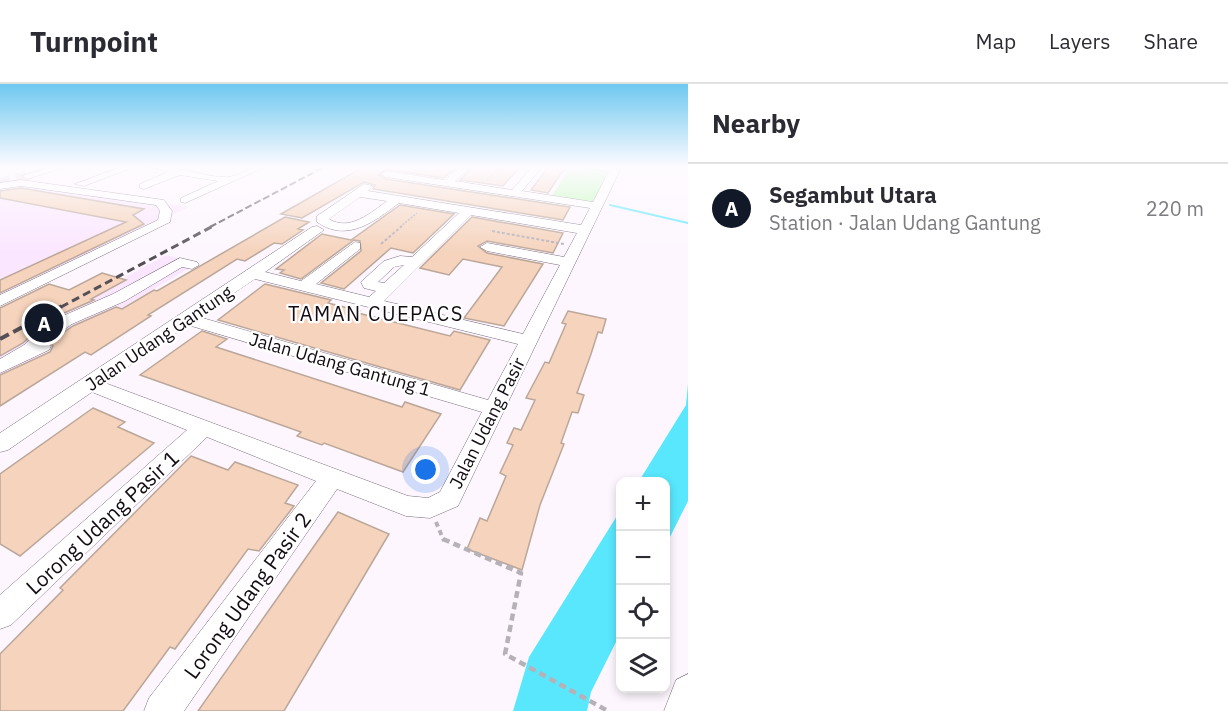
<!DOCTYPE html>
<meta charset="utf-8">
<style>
body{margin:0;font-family:"IBM Plex Sans",sans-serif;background:#f7f7f7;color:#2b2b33}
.controls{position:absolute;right:18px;bottom:18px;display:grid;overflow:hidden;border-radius:12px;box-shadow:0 3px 9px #0003}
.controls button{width:54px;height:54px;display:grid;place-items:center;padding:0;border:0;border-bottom:2px solid #e1e1e2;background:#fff;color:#2b2b33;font:30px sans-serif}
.you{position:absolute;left:426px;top:386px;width:21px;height:21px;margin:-15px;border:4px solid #fff;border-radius:50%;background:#1a73e8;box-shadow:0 0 0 9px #1a73e833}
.badge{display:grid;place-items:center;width:39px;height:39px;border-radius:50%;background:#111827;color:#fff;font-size:20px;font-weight:700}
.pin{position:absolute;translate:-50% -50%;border:3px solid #fff;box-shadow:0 2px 6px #0006}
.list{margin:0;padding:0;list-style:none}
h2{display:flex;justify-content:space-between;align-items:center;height:78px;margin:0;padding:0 24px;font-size:26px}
h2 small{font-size:20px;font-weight:400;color:#7c7c81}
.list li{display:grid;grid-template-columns:39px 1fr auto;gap:18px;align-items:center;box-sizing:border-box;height:90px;padding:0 24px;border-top:2px solid #e1e1e2}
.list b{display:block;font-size:22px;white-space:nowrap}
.list p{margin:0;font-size:20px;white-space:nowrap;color:#7c7c81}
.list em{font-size:20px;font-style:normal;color:#7c7c81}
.icon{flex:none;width:33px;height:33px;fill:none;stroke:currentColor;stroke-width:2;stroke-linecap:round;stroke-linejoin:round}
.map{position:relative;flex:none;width:688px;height:627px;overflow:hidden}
header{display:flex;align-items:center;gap:36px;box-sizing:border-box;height:84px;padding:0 30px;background:#fff;border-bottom:2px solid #e1e1e2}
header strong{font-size:28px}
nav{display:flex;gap:33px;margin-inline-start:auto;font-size:21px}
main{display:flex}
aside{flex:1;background:#fff}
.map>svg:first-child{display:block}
</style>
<header>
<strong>Turnpoint</strong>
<nav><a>Map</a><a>Layers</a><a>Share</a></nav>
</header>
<main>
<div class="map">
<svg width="688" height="627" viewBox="0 0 688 627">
<rect width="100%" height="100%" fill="#fdf6fe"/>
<g fill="#fbe6ff">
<polygon points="0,97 189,123 0,215"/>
<polygon points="166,171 198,179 0,295 0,261"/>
</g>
<polygon fill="#bafbb2" points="571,82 608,87 593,120 551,113"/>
<g fill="#58e7fd">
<polygon points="688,300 688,417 666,461 666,398 639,397 686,321"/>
<polygon points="620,427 620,550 591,608 587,627 513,627 529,573"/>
</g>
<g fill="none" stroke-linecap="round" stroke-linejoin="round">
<polyline stroke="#58e7fd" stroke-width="2" points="610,121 688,139"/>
</g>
<g fill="#f5d3bc" stroke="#bba799" stroke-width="1.5">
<polygon points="365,82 459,82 443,94 386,85 379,91 386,95 570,123 563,136 373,105 375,101 364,98 302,134 281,130"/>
<polygon points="474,82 521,82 503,102 460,96"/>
<polygon points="549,82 566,82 548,109 531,106"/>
<polygon points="21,104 144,125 133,131 144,140 0,209 0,196 126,138 0,114 0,107"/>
<polygon points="400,121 454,130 413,169 391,164 344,205 321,199 361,167 360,157 354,156 301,195 280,189 284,186 276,185 322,150 351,156"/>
<polygon points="285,133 309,138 298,145 303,146 282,160 274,159 245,177 237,175 148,231 151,232 91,271 85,268 0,322 0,291 50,268 53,262 50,258 73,242 116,223 122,225 154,206 157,207"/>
<polygon points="472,133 563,149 553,169 487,157 478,162 487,169 543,180 504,242 464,234 502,183 463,175 449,191 420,184"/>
<polygon points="102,189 126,196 91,215 94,216 48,236 23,259 0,272 0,224 49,200 69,206"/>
<polygon points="265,200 331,216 328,219 360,227 358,229 450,252 454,247 490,256 460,306 218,236"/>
<polygon points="568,227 606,235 602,249 598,248 591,270 577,309 584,311 578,329 572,328 561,359 564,360 540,421 522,486 467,465 480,434 487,437 506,392 500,389 513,361 507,359 514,344 521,346 535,316 526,314 545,278 549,279 566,240 562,239"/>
<polygon points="202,247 227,255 216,263 402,323 405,318 441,330 403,388 324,359 322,361 297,352 301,348 140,291"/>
<polygon points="93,324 125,338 118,343 154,359 20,472 0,460 0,390"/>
<polygon points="191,372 228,386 235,378 298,401 285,419 294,422 259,467 248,465 175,565 170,563 123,627 0,627 0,570 63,506 60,504"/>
<polygon points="338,428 389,450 284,627 198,627"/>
</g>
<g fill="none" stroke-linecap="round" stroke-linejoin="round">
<polyline stroke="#dad3db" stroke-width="11" stroke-dasharray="11 6" stroke-linecap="butt" points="0,100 27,92"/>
<defs>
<g id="minor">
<polygon points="54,82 69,82 27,95 22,92"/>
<polygon points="124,82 137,82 84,102 75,100"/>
<path d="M146,82C173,79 199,93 226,93C241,93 252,80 267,82L185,119L181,118V114L218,97L180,91L144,105L140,104V100L168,88Z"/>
<path d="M462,82H472L455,97L512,106L533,82H543L522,107L593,118L609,87L589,85L584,82H622L458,422L430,434L406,432L337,405L184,627H144L149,614L316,397L207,353L11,541L0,545V511L187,346L92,308L8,366L0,368V349L312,143L317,142L324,146L265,188L301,197L355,158L360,159V165L316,200L369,213L376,207L364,204L361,198L384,177L400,172L412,173L459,129L399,119C374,138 347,159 317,138V132L364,100L373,102L368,107L581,141L590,124L386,93L381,90L386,87L444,96ZM360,113L387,117C371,129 349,148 329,135ZM471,131L577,149L564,173L487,159L480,163L487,167L560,181L523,250L384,217ZM404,181L384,199L378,198L394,183ZM255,195L518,260L488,316L199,233ZM188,241L482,328L440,408L428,414L408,412L105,299Z"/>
<polygon points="21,96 164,116 172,127 170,138 0,222 0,211 158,136 160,127 156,121 21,102 0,105 0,99"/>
<polygon points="180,174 197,178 199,181 192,185 182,183 125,217 72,240 46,258 51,262 49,266 0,289 0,275 24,261 49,238 113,210"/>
<polygon points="688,590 688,627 664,627 676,596"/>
</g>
</defs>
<use href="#minor" stroke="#7a6c7d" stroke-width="1"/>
<g stroke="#b6b0b7" stroke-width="1.5" stroke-dasharray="2 1.5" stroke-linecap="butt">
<polyline points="487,96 501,82"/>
<polyline points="400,143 417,129"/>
</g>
<g stroke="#b6b0b7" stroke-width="2" stroke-dasharray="3 2" stroke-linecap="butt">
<polyline points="492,147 564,160"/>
<polyline points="381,160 402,142"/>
</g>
<polyline stroke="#b6b0b7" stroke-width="4" stroke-dasharray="5 4" stroke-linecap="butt" points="436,438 444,457"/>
<polyline stroke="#b6b0b7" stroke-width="4.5" stroke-dasharray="7 4.5" stroke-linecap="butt" points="443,455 521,489 505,570 608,627"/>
<use href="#minor" fill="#fff" fill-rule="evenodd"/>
<polyline stroke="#554f56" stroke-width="2" stroke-dasharray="7 3" stroke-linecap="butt" points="210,143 326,82"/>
<polyline stroke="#554f56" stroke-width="3" stroke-dasharray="8 4.5" stroke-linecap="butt" points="61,223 213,142"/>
<polyline stroke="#554f56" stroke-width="4" stroke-dasharray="10 5" stroke-linecap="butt" points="0,255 64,221"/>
</g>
<linearGradient id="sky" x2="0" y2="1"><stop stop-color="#6ec8f0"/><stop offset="0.49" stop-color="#fefbff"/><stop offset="1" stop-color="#fefbff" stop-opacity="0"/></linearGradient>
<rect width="688" height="169" fill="url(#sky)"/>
<g text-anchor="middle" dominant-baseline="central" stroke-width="4.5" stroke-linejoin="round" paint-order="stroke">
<g font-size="18" fill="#120c12" stroke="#fff">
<text transform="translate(159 254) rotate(-34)">Jalan Udang Gantung</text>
<text transform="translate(340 280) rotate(16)">Jalan Udang Gantung 1</text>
<text transform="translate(487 339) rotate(-63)">Jalan Udang Pasir</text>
</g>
<g font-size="20" letter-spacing="1.5" fill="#120c12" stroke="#fff">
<text x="376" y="229">TAMAN CUEPACS</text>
</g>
<g font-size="21" fill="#120c12" stroke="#fff">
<text transform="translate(102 438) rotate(-43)">Lorong Udang Pasir 1</text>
<text transform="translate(247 511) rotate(-54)">Lorong Udang Pasir 2</text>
</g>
</g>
</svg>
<div class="controls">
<button>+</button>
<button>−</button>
<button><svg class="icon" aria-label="locate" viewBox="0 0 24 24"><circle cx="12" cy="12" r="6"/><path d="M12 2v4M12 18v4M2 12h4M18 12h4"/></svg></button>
<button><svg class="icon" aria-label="layers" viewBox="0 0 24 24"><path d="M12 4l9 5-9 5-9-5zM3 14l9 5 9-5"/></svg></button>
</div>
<div class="you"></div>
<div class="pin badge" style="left:44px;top:239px">A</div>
</div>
<aside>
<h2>Nearby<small></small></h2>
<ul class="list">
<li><span class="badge">A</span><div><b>Segambut Utara</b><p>Station · Jalan Udang Gantung</p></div><em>220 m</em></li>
</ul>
</aside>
</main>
